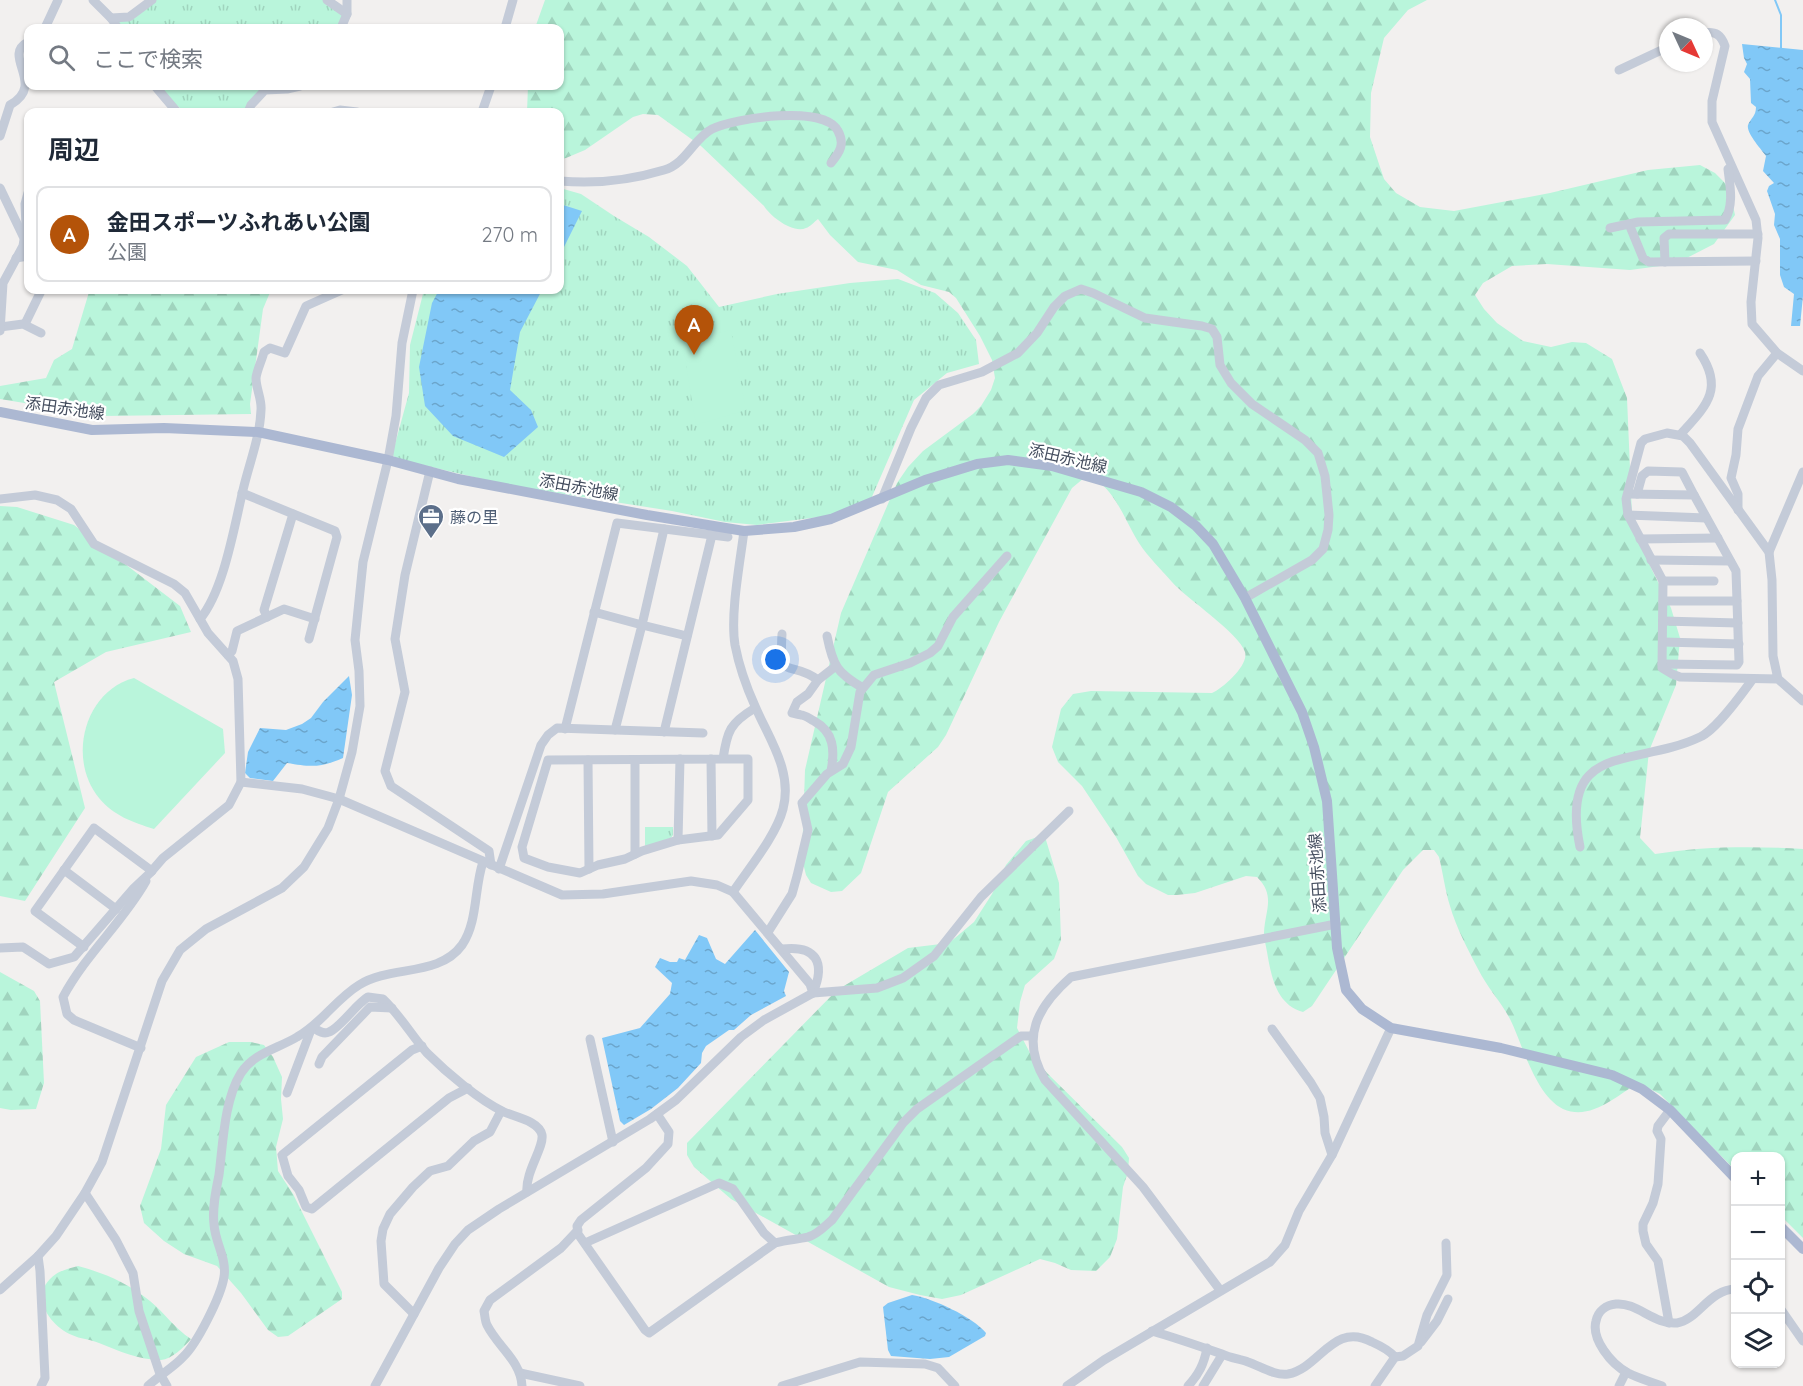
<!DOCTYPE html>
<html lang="ja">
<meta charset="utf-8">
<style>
body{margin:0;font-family:Quicksand,"Noto Sans JP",sans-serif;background:#f6f6f7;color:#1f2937}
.controls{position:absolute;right:18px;bottom:18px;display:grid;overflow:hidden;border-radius:12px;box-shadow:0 2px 4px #0004}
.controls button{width:54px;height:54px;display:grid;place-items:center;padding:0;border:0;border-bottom:2px solid #e0e1e3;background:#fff;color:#1f2937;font:30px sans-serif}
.compass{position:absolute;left:1659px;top:18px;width:54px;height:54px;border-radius:50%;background:#fff;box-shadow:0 2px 4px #0004;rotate:134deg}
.you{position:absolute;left:776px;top:660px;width:21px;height:21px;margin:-15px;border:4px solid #fff;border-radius:50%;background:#1a73e8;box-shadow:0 0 0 9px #1a73e833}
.badge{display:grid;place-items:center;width:39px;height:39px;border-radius:50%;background:#b45309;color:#fff;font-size:20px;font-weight:700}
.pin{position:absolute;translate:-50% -50px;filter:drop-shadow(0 2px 3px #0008)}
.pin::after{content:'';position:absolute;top:32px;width:21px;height:18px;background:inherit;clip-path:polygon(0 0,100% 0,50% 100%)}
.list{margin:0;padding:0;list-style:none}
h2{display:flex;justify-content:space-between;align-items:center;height:78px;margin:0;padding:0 24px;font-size:26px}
h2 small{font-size:20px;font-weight:400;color:#747a83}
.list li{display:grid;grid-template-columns:39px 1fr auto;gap:18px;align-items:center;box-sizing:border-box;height:96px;margin:0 12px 12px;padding:0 12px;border:2px solid #e0e1e3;border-radius:12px}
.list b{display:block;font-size:22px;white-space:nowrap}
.list p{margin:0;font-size:20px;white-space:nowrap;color:#747a83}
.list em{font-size:20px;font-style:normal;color:#747a83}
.icon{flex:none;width:33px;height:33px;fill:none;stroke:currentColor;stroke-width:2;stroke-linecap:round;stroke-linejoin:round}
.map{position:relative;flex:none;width:1803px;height:1386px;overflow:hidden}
.search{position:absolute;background:#fff;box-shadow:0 2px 4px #0004;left:24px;top:24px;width:540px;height:66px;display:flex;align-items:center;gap:15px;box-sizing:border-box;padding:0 21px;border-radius:12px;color:#747a83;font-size:22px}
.panel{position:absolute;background:#fff;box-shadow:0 2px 4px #0004;left:24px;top:108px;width:540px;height:186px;border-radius:12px}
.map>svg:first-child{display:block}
</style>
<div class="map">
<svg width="1803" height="1386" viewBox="0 0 1803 1386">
<defs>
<pattern id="forest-firs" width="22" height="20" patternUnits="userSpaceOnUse" patternTransform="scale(1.5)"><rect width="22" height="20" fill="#b9f5db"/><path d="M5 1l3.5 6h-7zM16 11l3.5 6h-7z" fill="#a0d4be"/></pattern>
<pattern id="park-tufts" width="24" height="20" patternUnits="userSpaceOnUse" patternTransform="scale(1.5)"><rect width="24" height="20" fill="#b9f5db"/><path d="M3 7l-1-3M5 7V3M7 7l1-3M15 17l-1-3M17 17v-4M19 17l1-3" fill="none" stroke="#a0d4be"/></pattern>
<pattern id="water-ripples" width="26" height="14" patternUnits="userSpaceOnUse" patternTransform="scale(1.5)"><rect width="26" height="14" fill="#81c8f7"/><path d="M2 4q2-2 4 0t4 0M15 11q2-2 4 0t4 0" fill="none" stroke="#6ba5cb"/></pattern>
</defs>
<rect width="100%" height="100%" fill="#f2f0ef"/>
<g fill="url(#forest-firs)">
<path d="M545,0H1427L1408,10L1384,38L1371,93L1370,137L1384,179L1396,193L1420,207L1454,211L1550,193L1648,170L1700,165L1715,173L1729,187L1735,215L1714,244L1675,264L1630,270L1547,264L1512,266L1483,283L1475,295L1484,309L1497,323L1523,341L1551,347L1572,342L1586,343L1612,359L1627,398L1632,515L1651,568L1671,608L1680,638L1676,685L1649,751L1640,838L1655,854C1702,846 1756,846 1803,849V1238L1781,1216L1780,1156H1736L1735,1170L1660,1094L1638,1083C1616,1096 1591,1121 1563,1109C1535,1095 1523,1045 1510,1019C1501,1002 1487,987 1478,969C1468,950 1456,927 1450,906C1445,890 1443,873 1439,857L1434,850H1423L1403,870L1312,1006L1303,1012C1276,1005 1271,975 1267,952C1266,946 1264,939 1264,933C1265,910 1276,896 1257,877L1246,876L1195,893L1177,895H1168L1146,884L1138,876L1116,837L1082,786L1058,762L1052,747L1061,709L1073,694L1091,691L1212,693C1223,688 1249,665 1245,652C1239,633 1187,599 1172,582C1161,569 1148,557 1139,543C1128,526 1117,496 1101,484C1096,481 1089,480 1084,478L1072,488L999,622L946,735L938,747L888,792L861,873L842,891L831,892L811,883L806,875L802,859L805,770L841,613L897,483L908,467L923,451L973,414L981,406L991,390L995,378L992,360L980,336L956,298L949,292L921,285L897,270L858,262L830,235L818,219C814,222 810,227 806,228C793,234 770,216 764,206L701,146L658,115L643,114L633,117L585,150L566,158L560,159V112H527L528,86H560V28H535Z"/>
<polygon points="94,290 271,290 263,309 250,404 251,414 103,416 0,399 0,386 46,378 54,360 72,349 89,292"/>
<polygon points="0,506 17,507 74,525 180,606 191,632 106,652 54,682 85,808 25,901 0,896"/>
<polygon points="1040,836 1046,840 1059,883 1061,940 1054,959 1025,985 1020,1002 1017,1028 1030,1053 1047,1073 1122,1147 1129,1158 1128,1172 1123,1187 1117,1239 1110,1257 1096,1271 1071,1270 1055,1263 1040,1259 961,1295 942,1299 920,1295 889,1287 731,1199 694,1167 687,1155 687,1143 837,990 908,948 949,943 974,922 992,894 1006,865 1026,841"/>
<polygon points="0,972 34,991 40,1001 44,1083 36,1109 11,1110 0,1108"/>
<polygon points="229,1042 251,1042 264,1045 273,1057 282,1077 281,1099 283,1119 276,1147 278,1171 293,1194 342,1292 342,1299 288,1336 278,1337 268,1330 241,1293 217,1266 184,1254 164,1241 144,1223 140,1206 161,1149 166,1105 196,1057"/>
<path d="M78,1266C104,1273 128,1283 150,1301C165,1313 174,1328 191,1339C184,1347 172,1359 161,1360C139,1360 119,1351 99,1343C90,1339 80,1339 72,1335C48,1325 28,1293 56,1274C62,1270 71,1268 78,1266Z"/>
</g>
<g fill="url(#park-tufts)">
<polygon points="152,0 327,0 347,14 341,28 119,28 117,19"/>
<polygon points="158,86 300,86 265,90 247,112 185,112 165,96"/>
<polygon points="560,188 581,194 614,216 649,237 687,266 719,307 777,294 850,283 898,279 935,293 958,313 976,340 979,364 947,373 914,400 871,499 827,516 757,525 725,522 672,511 507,485 398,459 392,455 409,393 410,345 424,290 560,290"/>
<polygon points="645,827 673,827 673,835 671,838 645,847"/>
</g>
<g fill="#b9f5db">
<polygon points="731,330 746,410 696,425 682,341"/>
<path d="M134,678L223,729L225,753L154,829C132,822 114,816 99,798C67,759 84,691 134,678Z"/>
</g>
<g fill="url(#water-ripples)">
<path d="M1742,44L1803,50V296L1800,326H1791L1794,294L1784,287L1780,275V239L1774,225L1775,214L1767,191L1769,186L1774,183L1763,171L1766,156C1762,150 1746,133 1748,125C1751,118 1756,116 1756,107L1751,103L1750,79L1744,72L1747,64L1744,58Z"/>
<polygon points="560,204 582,211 560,255"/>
<polygon points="439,290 542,290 520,332 510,390 531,410 538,427 504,457 453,436 425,406 419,367 432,303"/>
<path d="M349,676L352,695L343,758C320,768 311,767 287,763L273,781L250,778L245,773L248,752L260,728L286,730L302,724L311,718L323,702Z"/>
<polygon points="755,930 789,972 784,991 786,996 751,1015 734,1030 729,1030 706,1046 702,1053 701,1063 678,1088 651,1109 624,1125 620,1121 602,1038 640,1028 670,994 672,983 655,967 660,958 670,962 677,962 679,958 685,960 699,935 707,938 716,959 725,964"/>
<path d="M912,1295C932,1298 973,1317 986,1333L985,1336L949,1357L930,1359L891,1356L888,1350L883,1307L888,1303Z"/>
</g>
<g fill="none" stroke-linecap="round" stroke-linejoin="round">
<polyline stroke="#81c8f7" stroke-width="2" points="1775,0 1781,15 1781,49"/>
<g stroke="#c4cbd8" stroke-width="9">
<polyline points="93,0 111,18 129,17 152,0"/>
<polyline points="327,0 347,14"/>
<polyline points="111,18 118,28"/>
<polyline points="45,28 58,0"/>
<polyline points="341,28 347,14 347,0"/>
<polyline points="505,28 513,0"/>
<path d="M1704,33C1716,31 1721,35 1725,46L1712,101V122L1756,220L1758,238L1751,302L1752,324L1777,353L1803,371"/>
<polyline points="1619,70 1668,47"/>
<polyline points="155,86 177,112"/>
<polyline points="248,112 251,105 265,90 287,89 300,86"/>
<polyline points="333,112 340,110 357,112"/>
<polyline points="482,112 491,86"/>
<path d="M0,136L10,105C47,84 1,56 28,42"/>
<path d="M1728,169C1730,186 1734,204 1725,220L1638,222L1629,224L1643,258L1649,262L1756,261"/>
<path d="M560,181C593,184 631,180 664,170C686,164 694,138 712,129C735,118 825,104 838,131C845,144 840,152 831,163"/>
<polyline points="0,188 23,236"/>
<polyline points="1610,228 1629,224"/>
<polyline points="16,258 28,256"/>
<polyline points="1665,262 1664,238 1669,234 1758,234"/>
<polyline points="25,324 41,291"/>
<polyline points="0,327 23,324 41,333"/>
<polyline points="0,331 3,283 23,246 26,227 25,204 28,193"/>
<path d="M1680,435C1705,407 1725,390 1700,353"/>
<polyline points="430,471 405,575 395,639 405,692 385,771 391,786 489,851 491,865"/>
<polyline points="242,493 335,531 337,537 309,639"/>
<polyline points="1628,494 1694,495 1736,571 1739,662 1737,665 1662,664"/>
<polyline points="1637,494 1642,476 1648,471 1682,472 1694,495"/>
<polyline points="0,499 35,495 57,500 71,509 94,544 174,584 185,593 208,633 233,661 238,679 241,782 229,805 163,858 150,873 134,888 74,957 49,964 23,947 0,948"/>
<polyline points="882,499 911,428 926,398 939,385 982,372 1018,353 1037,333 1054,307 1065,296 1081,289 1093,293 1145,318 1202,326 1212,329 1217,337 1220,365 1231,383 1252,404 1305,440 1318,453 1325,476 1329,515 1328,530 1323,549 1312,560 1245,598"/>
<polyline points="1738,510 1738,494 1731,478 1736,455 1738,429 1758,376 1777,353"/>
<polyline points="1628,515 1706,518"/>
<polyline points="664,529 642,625 687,636"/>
<polyline points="1640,539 1718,538"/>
<polyline points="1769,552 1803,472"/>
<polyline points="1651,560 1730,561"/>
<polyline points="1663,581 1714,581"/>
<polyline points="1663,601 1737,601"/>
<polyline points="594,612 642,625 615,730"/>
<polyline points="267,617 264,610 293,514"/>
<path d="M200,619C224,590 234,527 243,490C249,464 260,437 261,410C262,399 256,389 256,378C257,370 262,360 264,352L270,348L285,353L306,306L342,290"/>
<polyline points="1663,621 1738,623"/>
<path d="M782,634C779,683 789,659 818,680"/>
<path d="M827,636C833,666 837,673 863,688"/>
<polyline points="1663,642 1739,644"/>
<polyline points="228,655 232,651 237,631 284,609 315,619"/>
<polyline points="1778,679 1680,677 1672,674 1662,668 1663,581 1628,515 1626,499 1641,443 1645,439 1667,433 1683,436 1690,443 1769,552 1772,580 1773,656 1778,679 1803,701"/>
<polyline points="565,729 617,523 728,537"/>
<polyline points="664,732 712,535"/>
<polyline points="711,759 712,836"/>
<path d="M723,759L548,760L522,847L524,858L548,867L580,873L598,865L625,859L642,851L678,840L718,835L748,800V759H723C727,731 730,723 755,708"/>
<polyline points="588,760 589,869"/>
<path d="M831,771C835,750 834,732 814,721C810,719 805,715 801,715C798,714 795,714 792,713L797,702L808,694L818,680L836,666"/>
<polyline points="241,782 302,789 339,799 562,895 603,894 691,881 717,885 733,892 810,984 813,993"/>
<polyline points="678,840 680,759"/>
<path d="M1580,847C1558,740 1635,768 1700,737C1716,730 1741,695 1752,680"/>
<polyline points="635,854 635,760"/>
<polyline points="499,869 541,745 548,735 557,728 703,733"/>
<polyline points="64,870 116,909"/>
<path d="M733,892C749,868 776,836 783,809C793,771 769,739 755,706C746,686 739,666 735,645C730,614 740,563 744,531"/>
<polyline points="768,932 792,894 797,876 808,830 802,803 827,774 843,764 851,747 860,692 874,675 910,663 930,653 938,646 953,617 1007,556"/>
<polyline points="84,947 35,911 94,828 152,871"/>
<path d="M782,949C816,945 826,962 813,993"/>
<path d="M312,1027C317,1030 323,1035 329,1032C340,1028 356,1004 368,997L383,999C400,1015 412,1036 427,1053C447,1073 479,1100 504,1112C515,1117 539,1121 542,1135C544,1148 525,1172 527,1192"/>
<polyline points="1272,1029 1311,1083 1320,1098 1324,1117 1325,1133 1332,1155"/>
<polyline points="590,1039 613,1142"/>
<polyline points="422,1046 412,1050 282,1155 288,1176 299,1190 306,1207 312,1209 449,1098 468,1088"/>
<path d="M141,1048L74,1020L67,1014L63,997C86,954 123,922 146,881"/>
<polyline points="319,1064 322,1057 370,1007 392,1008"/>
<polyline points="287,1093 312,1027"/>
<path d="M657,1114L669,1132L668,1144L646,1168L581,1220L577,1226L578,1234L645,1330L649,1333L775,1243C788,1239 796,1240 808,1237C817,1235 825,1226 832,1220L903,1123L917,1109L1021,1036H1033"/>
<polyline points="85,1193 116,1240 133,1273 139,1311 160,1374 167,1386"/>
<polyline points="585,1243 719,1183 733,1189 764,1233 775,1243"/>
<polyline points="38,1256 40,1271 45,1378 41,1386"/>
<polyline points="0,1290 38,1256 56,1236 85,1193 102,1162 162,981 180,950 206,929 282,888 304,867 328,828 339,799 352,752 360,706 359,671 355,640 363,562 388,460 396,416 402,343 413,290"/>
<path d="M1220,1290L1143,1187L1045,1080C1020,1038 1037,1007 1071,977L1336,924"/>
<polyline points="1780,1308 1803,1341"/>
<polyline points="414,1314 384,1284 381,1241 383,1229 390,1214 413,1187 430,1171 448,1166 474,1141 490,1132 501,1111"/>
<polyline points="1669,1323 1658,1261 1646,1244 1643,1231 1643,1224 1653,1203 1658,1184 1661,1139 1657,1131 1658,1126 1670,1110"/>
<path d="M1152,1331C1176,1338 1199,1346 1222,1354C1230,1358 1240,1359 1248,1362C1260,1366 1275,1376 1288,1374C1320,1368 1333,1321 1372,1342C1381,1346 1389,1350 1395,1357"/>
<polyline points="1421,1342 1437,1321 1448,1299"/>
<polyline points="1395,1357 1403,1356 1418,1346 1427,1315 1447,1275 1446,1243"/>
<polyline points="520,1373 580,1386"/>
<path d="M148,1386C159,1375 173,1368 183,1357C197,1344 221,1296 224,1277C227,1258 215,1243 214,1224C212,1208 216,1190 219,1175C223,1144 224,1100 241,1073C254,1053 277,1049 297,1037C321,1024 336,999 359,985C391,965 439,977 462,945C478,922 474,888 483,862"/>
<polyline points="375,1386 439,1268 455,1244 468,1230 499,1209 650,1119 676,1100 741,1037 764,1020 813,993 877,988 903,978 934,956 981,897 1069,811"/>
<path d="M522,1386C521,1361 498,1347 487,1325C485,1321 485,1316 484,1311L490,1300L561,1248L578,1230"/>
<polyline points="782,1386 860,1362 925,1364 938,1368 955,1386"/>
<polyline points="1067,1386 1104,1360 1270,1262 1285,1245 1299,1211 1332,1155 1391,1028"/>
<path d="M1188,1386C1199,1374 1204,1364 1207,1348"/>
<polyline points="1203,1386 1222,1355"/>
<polyline points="1375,1386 1395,1357"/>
<polyline points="1619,1386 1626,1372"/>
<path d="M1662,1386C1651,1382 1638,1378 1628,1373C1611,1364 1591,1339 1596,1321C1598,1311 1606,1305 1616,1304C1637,1302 1654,1325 1677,1323C1698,1320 1709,1289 1736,1289"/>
</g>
<g stroke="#acb8d2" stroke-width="10">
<polyline points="0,412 92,430 164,428 258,432 388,460 458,479 647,515 744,531 794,527 831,519 925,480 977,464 1008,460 1052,466 1141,492 1171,507 1196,526 1213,544 1245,598 1302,712 1314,747 1327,801 1337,948 1346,990 1362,1009 1391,1028 1501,1048 1612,1075 1642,1089 1670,1110 1736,1179"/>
<polyline points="1780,1226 1803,1249"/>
</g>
</g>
<defs>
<symbol id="office-pin" viewBox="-11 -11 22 30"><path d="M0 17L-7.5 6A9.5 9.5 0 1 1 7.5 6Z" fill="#5c6f8a" stroke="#fff"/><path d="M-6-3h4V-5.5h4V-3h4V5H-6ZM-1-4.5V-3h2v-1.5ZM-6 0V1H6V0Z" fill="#fff"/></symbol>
</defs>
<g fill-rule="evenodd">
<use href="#office-pin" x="416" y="502" width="30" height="40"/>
</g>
<g text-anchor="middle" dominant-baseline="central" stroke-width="4.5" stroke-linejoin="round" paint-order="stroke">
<g font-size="16" fill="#454e5f" stroke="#fff">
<text transform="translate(65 408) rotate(8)">添田赤池線</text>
<text transform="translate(1068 458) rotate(13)">添田赤池線</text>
<text transform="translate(579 487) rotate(11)">添田赤池線</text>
<text transform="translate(1317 873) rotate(-94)">添田赤池線</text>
</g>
<g font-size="16" fill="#4e5e75" stroke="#fff" text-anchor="start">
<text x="450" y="517">藤の里</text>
</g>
</g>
</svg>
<div class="controls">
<button>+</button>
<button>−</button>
<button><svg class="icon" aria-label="locate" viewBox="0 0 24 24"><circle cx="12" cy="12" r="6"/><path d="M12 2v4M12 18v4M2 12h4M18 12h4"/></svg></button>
<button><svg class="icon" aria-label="layers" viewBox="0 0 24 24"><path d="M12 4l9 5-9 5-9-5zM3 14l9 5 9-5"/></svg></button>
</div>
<svg class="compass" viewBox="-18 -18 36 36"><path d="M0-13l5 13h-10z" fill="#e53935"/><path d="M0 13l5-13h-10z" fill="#747a83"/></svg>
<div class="you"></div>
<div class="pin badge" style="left:694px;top:355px">A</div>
<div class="search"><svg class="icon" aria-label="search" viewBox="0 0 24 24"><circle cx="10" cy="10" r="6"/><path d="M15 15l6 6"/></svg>ここで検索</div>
<section class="panel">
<h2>周辺<small></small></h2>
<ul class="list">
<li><span class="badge">A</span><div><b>金田スポーツふれあい公園</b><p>公園</p></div><em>270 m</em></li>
</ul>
</section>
</div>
